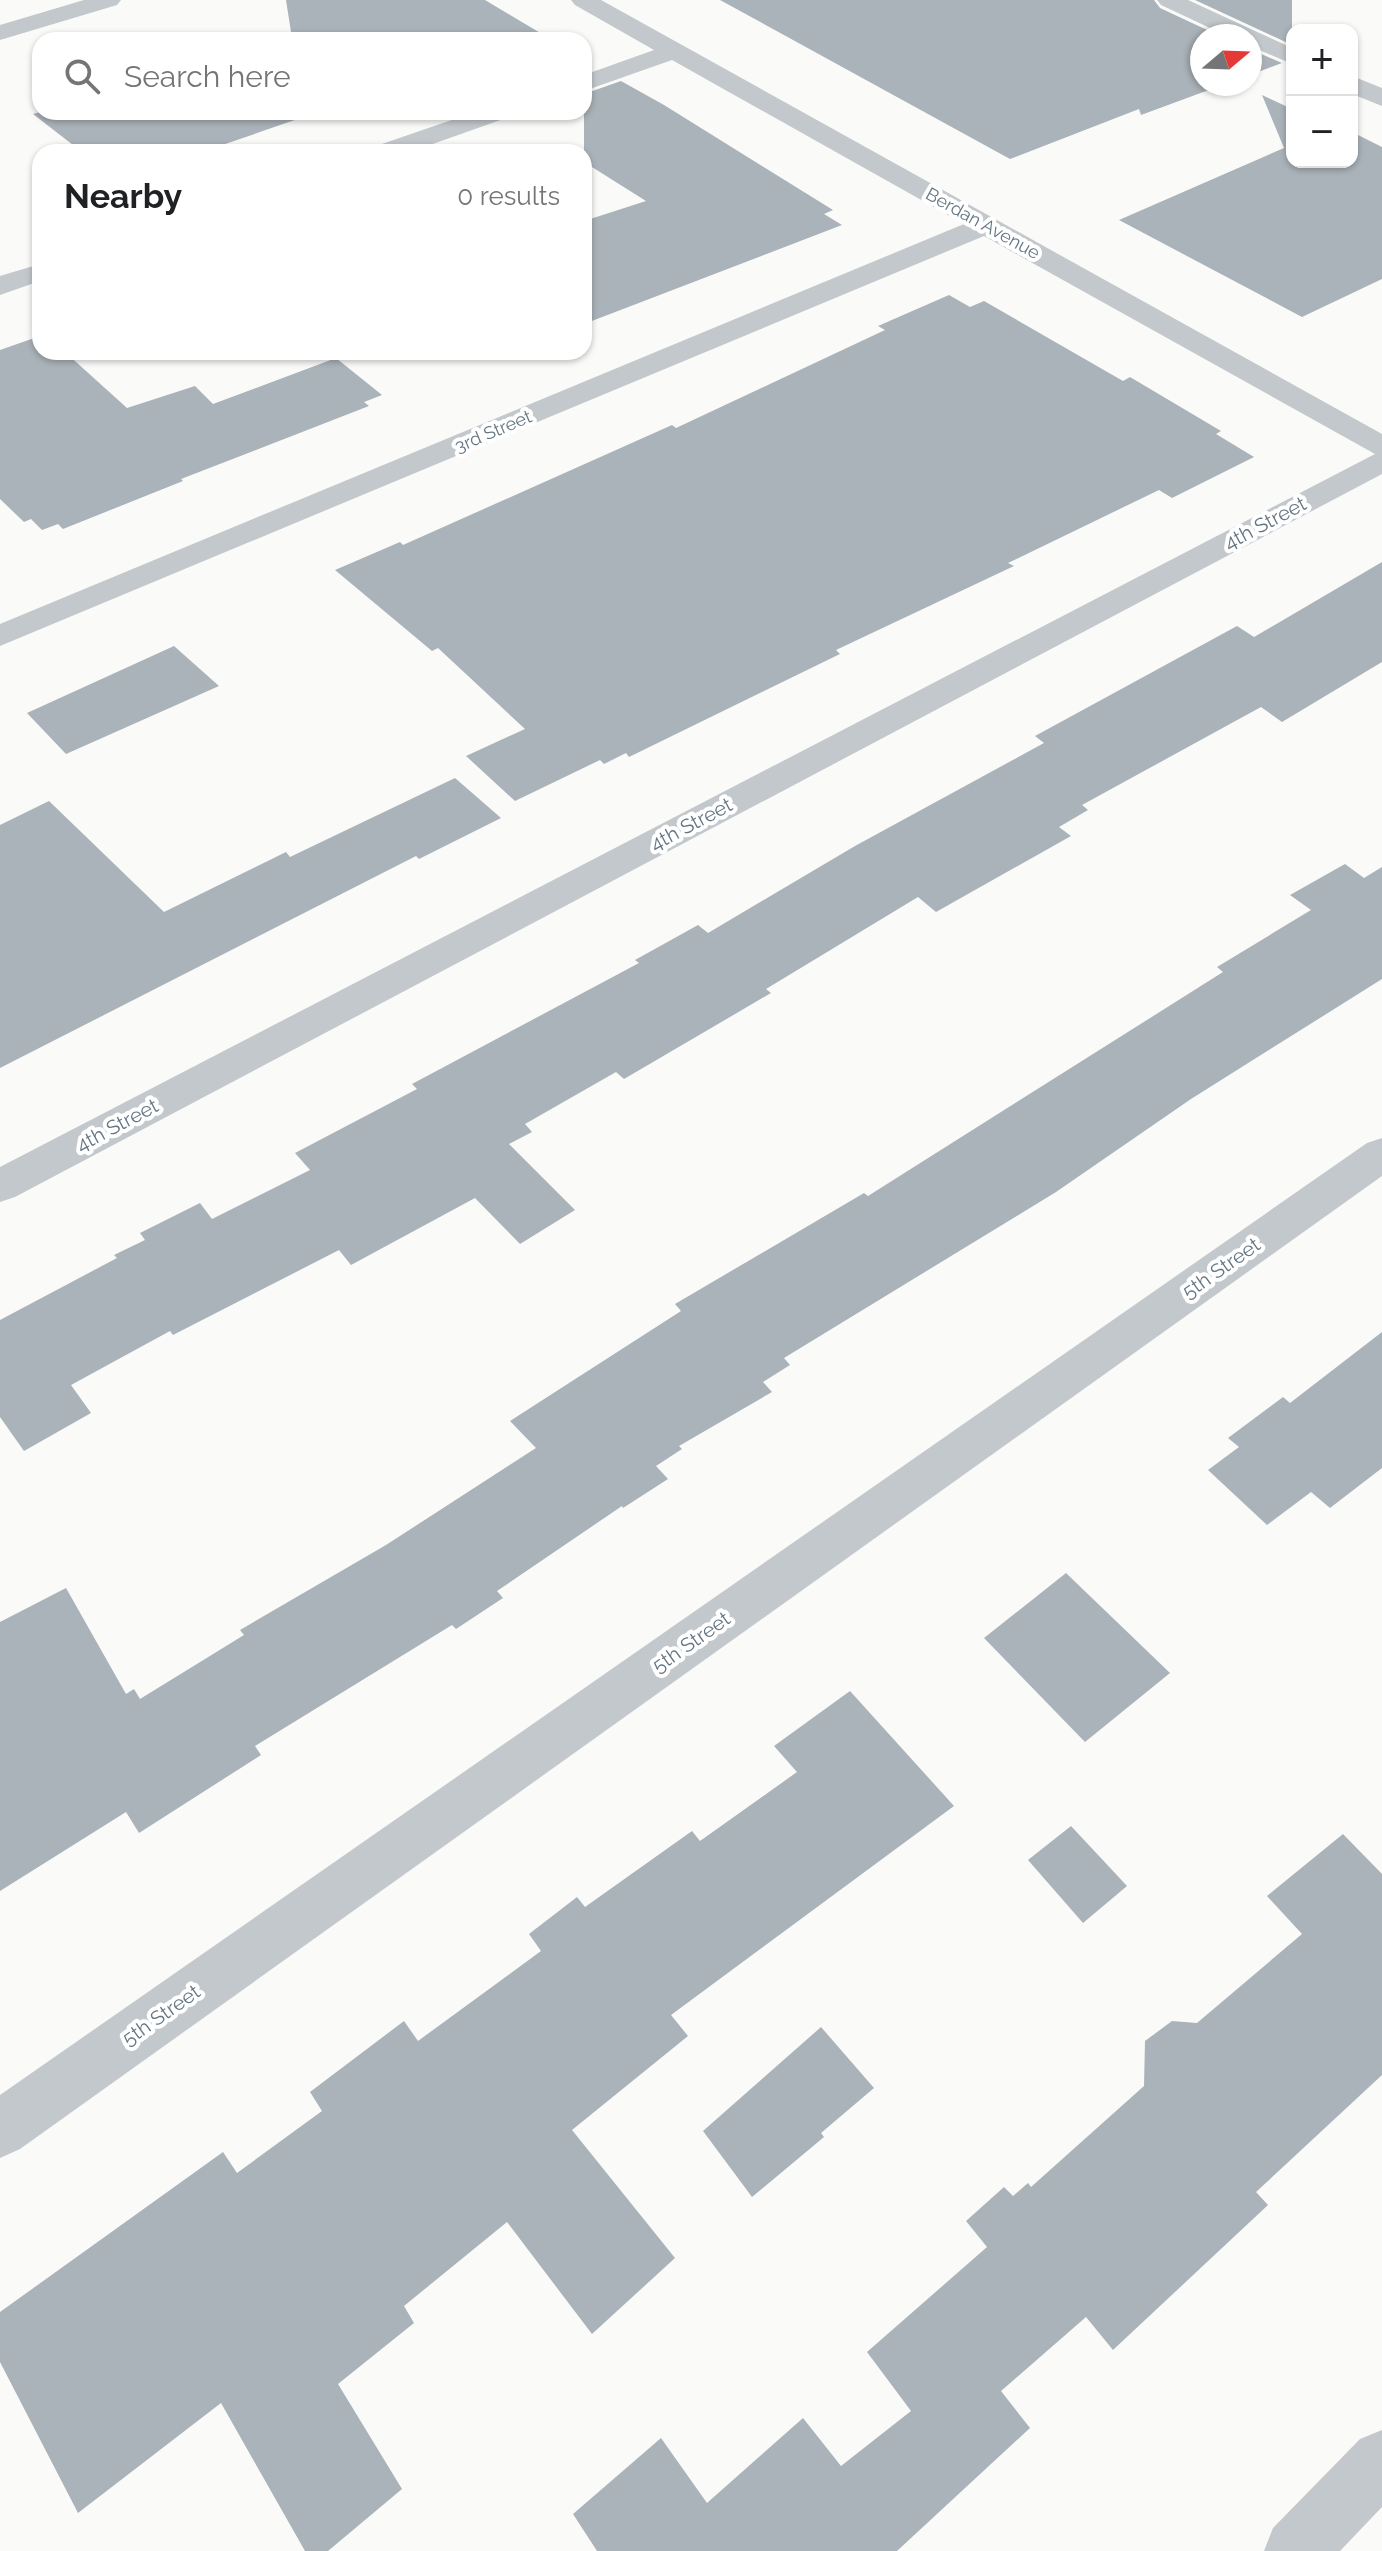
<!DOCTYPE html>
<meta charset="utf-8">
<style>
body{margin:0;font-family:Raleway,sans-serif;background:#f2f2f2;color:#202124}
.controls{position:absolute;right:24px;top:24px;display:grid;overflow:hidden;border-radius:16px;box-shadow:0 2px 6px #0004}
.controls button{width:72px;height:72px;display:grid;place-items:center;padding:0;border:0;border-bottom:2px solid #e0e0e0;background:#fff;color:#202124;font:40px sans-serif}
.compass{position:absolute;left:1190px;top:24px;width:72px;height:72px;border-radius:50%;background:#fff;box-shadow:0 2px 6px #0004;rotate:71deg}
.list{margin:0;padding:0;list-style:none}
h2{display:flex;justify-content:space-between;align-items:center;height:104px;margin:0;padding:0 32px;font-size:34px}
h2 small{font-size:26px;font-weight:400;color:#757577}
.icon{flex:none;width:44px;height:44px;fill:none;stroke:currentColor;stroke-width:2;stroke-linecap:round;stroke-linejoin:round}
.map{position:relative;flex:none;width:1382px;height:2551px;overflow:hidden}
.search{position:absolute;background:#fff;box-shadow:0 2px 6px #0004;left:32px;top:32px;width:560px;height:88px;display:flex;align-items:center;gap:20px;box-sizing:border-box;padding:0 28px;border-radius:24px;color:#757577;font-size:30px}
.panel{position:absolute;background:#fff;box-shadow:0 2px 6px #0004;left:32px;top:144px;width:560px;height:216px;border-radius:24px}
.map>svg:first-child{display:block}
</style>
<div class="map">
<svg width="1382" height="2551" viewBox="0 0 1382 2551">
<rect width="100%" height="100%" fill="#fafaf8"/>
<g fill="#aab3b9">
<polygon points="286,0 485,0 542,34 525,40 265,40 291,32"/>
<polygon points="720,0 1154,0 1160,8 1220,36 1202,36 1202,84 1225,84 1141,115 1139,109 1010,159"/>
<polygon points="1195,0 1292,0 1292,45"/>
<polygon points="1250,49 1282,63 1250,75"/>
<polygon points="621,81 664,105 833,210 824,214 842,225 584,324 584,221 646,201 584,162 584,94"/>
<polygon points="1262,95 1292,109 1292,162 1352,162 1352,136 1356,134 1382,147 1382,279 1302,317 1119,220 1284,148"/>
<polygon points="40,112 318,112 202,152 82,152 33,114"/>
<polygon points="949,295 970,307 984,301 1123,381 1130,377 1221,431 1216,434 1254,457 1172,498 1159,490 1008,563 1014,566 836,650 840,654 629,757 626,753 604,764 600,760 515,801 466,756 525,729 438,648 432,651 335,570 400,542 403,545 672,425 676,428 885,330 878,326"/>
<polygon points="40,336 40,352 65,352 127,408 195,386 213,404 336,358 382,395 364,402 369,406 181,479 183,481 63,529 58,524 42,530 31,519 24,522 0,499 0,350"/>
<polygon points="1382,562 1382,662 1282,722 1261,707 1082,805 1088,810 1059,827 1071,836 936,912 918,897 766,989 771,993 624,1079 616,1072 525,1124 532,1132 509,1144 575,1210 520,1244 475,1198 351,1265 339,1250 173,1335 170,1331 71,1385 91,1413 24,1451 0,1417 0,1320 117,1258 114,1255 145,1240 140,1233 200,1203 212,1219 310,1170 295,1153 417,1089 412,1084 639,963 635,960 698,925 708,933 855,846 1044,743 1035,736 1237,626 1254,637"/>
<polygon points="174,646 219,686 66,754 27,713"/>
<polygon points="455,778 501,818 419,859 416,856 0,1068 0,825 49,801 164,912 286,852 290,857"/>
<polygon points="1345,864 1364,878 1382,867 1382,979 1191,1099 1056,1192 784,1358 790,1365 763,1382 772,1392 679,1446 682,1449 656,1466 668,1479 623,1508 622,1506 497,1591 503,1598 456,1629 452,1625 255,1746 261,1755 139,1833 126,1812 0,1891 0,1622 66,1588 126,1694 134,1689 140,1699 244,1635 240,1630 386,1545 536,1448 510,1421 681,1311 675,1304 864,1193 868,1196 1223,972 1217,967 1311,910 1290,895"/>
<polygon points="1382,1332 1382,1468 1330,1508 1311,1492 1267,1525 1208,1470 1239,1447 1228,1438 1283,1397 1290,1403"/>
<polygon points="1066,1573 1170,1673 1085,1742 984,1638"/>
<polygon points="850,1691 954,1806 671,2015 688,2036 572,2130 675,2258 592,2334 507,2222 404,2306 414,2323 338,2384 402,2489 328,2551 305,2551 221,2403 78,2513 0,2362 0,2312 223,2152 237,2173 322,2111 310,2092 404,2021 418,2041 541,1951 529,1934 577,1897 585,1907 692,1831 700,1841 797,1772 774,1746"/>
<polygon points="1071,1826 1127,1886 1083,1923 1028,1860"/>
<polygon points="1343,1834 1382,1874 1382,2075 1256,2192 1268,2205 1113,2350 1086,2317 1001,2391 1030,2428 897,2551 597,2551 573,2514 661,2438 707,2503 803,2418 841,2466 911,2411 867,2352 987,2247 966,2221 1004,2187 1013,2196 1028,2183 1031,2187 1144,2086 1145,2041 1172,2021 1197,2023 1302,1934 1267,1896"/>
<polygon points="821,2027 874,2088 821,2133 824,2137 752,2197 703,2131"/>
</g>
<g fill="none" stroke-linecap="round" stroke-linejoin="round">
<g fill="#c3c8cc" fill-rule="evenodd">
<polygon points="84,0 121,0 117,5 0,40 0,25"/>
<polygon points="571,0 601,0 1382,434 1382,474 15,1197 0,1202 0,1167 1375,454 984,236 0,646 0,624 964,224 672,60 584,91 584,75 654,50 575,5"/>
<polygon points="1157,0 1188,0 1292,48 1292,64 1250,46 1250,36 1227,36 1161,5"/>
<polygon points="1352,76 1382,88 1382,106 1352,94"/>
<polygon points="475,112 513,112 509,117 410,152 372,152 376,146"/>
<polygon points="40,264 40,281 0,295 0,276"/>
<polygon points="1382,1138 1382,1176 20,2149 0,2158 0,2095 1367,1143"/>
<polygon points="1382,2430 1382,2507 1340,2551 1264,2551 1273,2528 1360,2439"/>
</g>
</g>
<g text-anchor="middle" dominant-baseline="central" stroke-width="8" stroke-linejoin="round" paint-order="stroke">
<g font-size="18" fill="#657683" stroke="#fff">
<text transform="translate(983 223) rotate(29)">Berdan Avenue</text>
<text transform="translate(493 431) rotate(-23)">3rd Street</text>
</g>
<g font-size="20" fill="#657683" stroke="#fff">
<text transform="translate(1265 523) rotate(-28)">4th Street</text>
<text transform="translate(691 824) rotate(-28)">4th Street</text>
<text transform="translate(117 1125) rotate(-28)">4th Street</text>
<text transform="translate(1221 1268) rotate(-35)">5th Street</text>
<text transform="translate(691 1642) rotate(-35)">5th Street</text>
<text transform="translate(161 2015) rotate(-35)">5th Street</text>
</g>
</g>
</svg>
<div class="controls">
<button>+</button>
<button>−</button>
</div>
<svg class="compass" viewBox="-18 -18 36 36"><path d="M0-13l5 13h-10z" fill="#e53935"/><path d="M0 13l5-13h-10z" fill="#757577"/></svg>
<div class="search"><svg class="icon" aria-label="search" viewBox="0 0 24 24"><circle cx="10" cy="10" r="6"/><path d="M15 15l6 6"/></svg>Search here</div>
<section class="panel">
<h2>Nearby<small>0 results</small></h2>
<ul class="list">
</ul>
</section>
</div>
